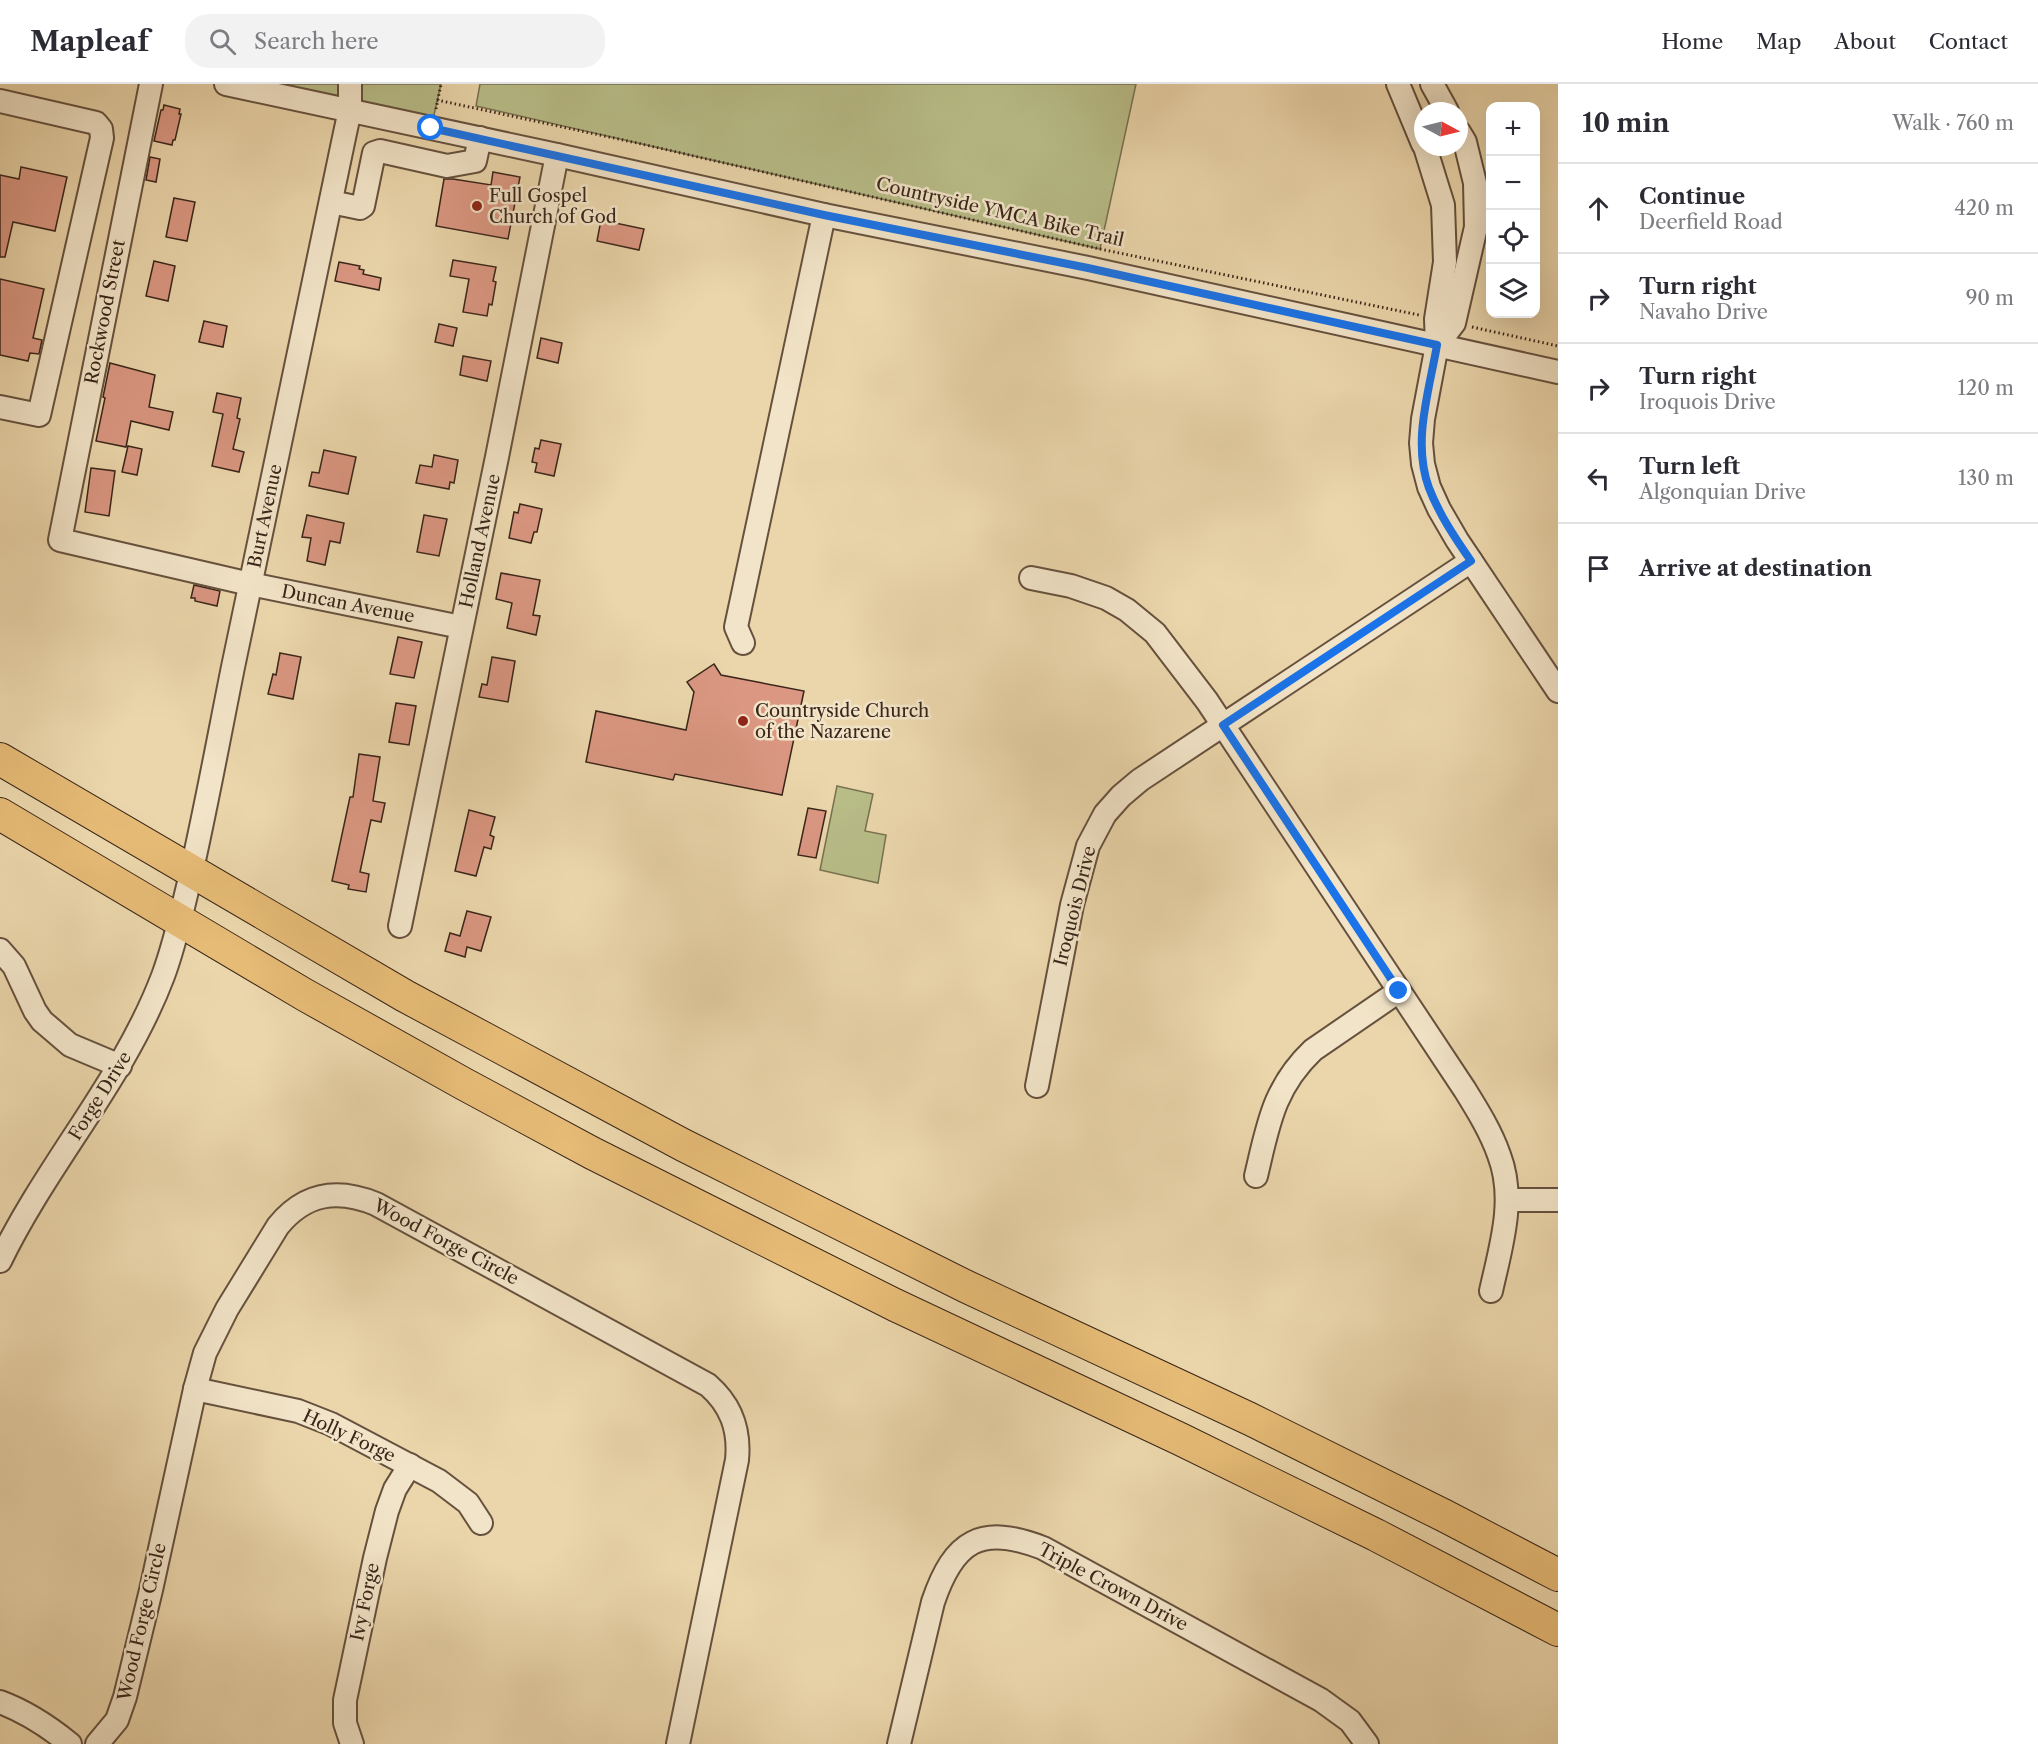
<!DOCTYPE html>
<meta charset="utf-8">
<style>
body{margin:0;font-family:"Libre Caslon Text",serif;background:#f2f2f3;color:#2b2b33}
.controls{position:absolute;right:18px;top:18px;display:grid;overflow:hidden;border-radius:12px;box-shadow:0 6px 24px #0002}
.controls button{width:54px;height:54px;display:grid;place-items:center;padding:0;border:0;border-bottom:2px solid #e1e1e2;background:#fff;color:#2b2b33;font:30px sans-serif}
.compass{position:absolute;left:1414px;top:18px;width:54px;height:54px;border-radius:50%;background:#fff;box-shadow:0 6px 24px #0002;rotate:97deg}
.stop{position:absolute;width:18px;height:18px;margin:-14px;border:4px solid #1a73e8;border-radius:50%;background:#fff}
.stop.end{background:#1a73e8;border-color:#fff;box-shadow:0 2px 6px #0008}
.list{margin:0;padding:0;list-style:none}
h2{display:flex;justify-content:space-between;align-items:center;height:78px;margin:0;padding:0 24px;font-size:26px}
h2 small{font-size:20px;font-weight:400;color:#7c7c81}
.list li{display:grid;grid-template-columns:39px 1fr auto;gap:18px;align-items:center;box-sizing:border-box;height:90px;padding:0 24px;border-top:2px solid #e1e1e2}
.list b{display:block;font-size:22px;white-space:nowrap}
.list p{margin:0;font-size:20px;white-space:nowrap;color:#7c7c81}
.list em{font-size:20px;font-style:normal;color:#7c7c81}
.icon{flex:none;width:33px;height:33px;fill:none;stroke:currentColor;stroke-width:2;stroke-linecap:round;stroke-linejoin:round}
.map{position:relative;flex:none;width:1558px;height:1660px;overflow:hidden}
header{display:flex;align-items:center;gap:36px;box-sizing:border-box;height:84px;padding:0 30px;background:#fff;border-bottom:2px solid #e1e1e2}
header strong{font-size:28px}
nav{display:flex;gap:33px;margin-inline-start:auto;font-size:21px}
.search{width:420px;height:54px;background:#f2f2f3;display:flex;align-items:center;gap:15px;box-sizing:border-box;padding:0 21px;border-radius:24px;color:#7c7c81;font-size:22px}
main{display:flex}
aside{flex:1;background:#fff}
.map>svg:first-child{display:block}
</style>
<header>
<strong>Mapleaf</strong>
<div class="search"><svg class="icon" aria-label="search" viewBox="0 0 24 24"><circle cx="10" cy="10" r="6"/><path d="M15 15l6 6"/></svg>Search here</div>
<nav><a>Home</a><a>Map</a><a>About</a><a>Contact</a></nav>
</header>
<main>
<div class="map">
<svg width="1558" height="1660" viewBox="0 0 1558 1660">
<rect width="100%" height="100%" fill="#ebd6ab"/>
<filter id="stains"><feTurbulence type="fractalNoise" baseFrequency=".00333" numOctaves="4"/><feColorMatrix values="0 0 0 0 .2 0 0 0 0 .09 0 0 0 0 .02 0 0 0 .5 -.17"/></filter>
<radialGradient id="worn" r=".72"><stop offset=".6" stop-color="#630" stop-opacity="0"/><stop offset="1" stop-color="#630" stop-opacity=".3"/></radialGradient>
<g fill="#b8bd88" stroke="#787150" stroke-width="1.5">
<polygon points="226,0 441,0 431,44"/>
<polygon points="480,0 1136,0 1100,165 476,22"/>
<polygon points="837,702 873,710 865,747 886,751 878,799 820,786"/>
</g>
<g fill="#db9782" stroke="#392519" stroke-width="1.5">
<polygon points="164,21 180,25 179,30 181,30 175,56 173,56 172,61 154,57 161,26 163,26"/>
<polygon points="150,73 160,75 156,98 146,96"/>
<polygon points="21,83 67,93 55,147 13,138 5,173 0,173 0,91 19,95"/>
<polygon points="493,88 520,93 508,155 436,142 444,95 453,95 491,101"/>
<polygon points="174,114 195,118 187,157 166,153"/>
<polygon points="601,136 644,145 639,166 597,157"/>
<polygon points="453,176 496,183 493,197 496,198 492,221 489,220 487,232 463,228 469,195 450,192"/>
<polygon points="154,177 175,182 168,217 146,212"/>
<polygon points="339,178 360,182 359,185 364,186 363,190 381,194 379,206 335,197"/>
<polygon points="0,195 44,205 33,254 42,256 39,270 30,269 28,277 0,271"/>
<polygon points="204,237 227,242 223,263 199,258"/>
<polygon points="439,240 457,244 453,262 435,258"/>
<polygon points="541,254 562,259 558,279 537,274"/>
<polygon points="463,272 491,277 487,297 460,291"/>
<polygon points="110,279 155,291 149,323 173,328 169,346 131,337 126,363 96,357 105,314 103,313"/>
<polygon points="217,309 241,314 237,334 240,335 233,365 244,368 239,388 212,382 223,330 213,328"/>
<polygon points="541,356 561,360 554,392 535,388 537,379 532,378 535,364 539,365"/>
<polygon points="128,362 142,365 137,391 122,388"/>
<polygon points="324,366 356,373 348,410 309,402 312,388 319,389"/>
<polygon points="434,371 458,376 454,399 450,398 449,405 416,399 420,381 432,383"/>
<polygon points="91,384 115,387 109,432 85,428"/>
<polygon points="520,420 542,425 537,448 534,448 531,459 509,454 514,428 518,429"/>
<polygon points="307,431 344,439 340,459 330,457 325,481 307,477 311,454 302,453"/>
<polygon points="424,431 447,435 439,472 417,468"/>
<polygon points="501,489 540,496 533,531 540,532 536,551 507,544 512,519 496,515"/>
<polygon points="194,501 220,507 217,522 195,517 195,514 191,514"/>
<polygon points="398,553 422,558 414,594 390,590"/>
<polygon points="280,569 301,573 293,615 268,610 273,590 276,591"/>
<polygon points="492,573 515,577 508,618 479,613 482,600 487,601"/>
<polygon points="714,580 721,591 804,607 782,711 675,690 673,696 586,678 596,627 686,646 694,608 687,598"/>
<polygon points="396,619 416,622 409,661 389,658"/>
<polygon points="359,670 380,673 373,717 385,719 381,738 371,736 360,788 369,790 366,808 348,805 349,801 332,797 350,713 353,713"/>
<polygon points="808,724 826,727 816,774 798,771"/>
<polygon points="469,726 495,733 490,751 494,753 491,765 484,763 476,792 455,787"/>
<polygon points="467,827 491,833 481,867 467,863 465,873 445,867 450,849 460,852"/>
</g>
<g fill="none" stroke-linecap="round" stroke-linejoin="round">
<defs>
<g id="minor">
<polyline points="151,0 60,456 250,500 461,543"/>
<polyline points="226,0 557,71 824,131 1088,184 1558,288"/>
<polyline points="1398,0 1423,60"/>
<polyline points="1432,0 1447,27"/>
<polyline points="0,17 96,39 101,45 102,54 39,331 0,323"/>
<polyline points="1425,63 1443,121 1445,178 1436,235 1437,261 1423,335 1421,359 1423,380 1429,403 1439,425 1457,456 1558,607"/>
<polyline points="331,118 360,124 363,122 374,69 380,67 447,82 475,77 480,54"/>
<polyline points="1437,261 1454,239 1476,143 1475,99 1465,58 1459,48"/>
<path d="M1031,494L1071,502L1106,514L1127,526L1155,549L1207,617L1465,1006C1478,1027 1491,1048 1499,1071C1516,1115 1501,1162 1491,1207"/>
<polyline points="743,559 736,543 824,131"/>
<polyline points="400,842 497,373 557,71"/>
<polyline points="0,866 14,882 35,927 42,937 70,961 120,982"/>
<polyline points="1037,1002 1072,821 1088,762 1105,730 1121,712 1140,696 1471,477"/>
<path d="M1256,1092C1268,1042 1273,1004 1313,966L1399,907"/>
<polyline points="1507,1116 1558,1116"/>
<path d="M0,1177C48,1078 124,995 163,892C175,860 182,827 190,794C206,724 219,653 233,583C270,405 308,227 345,49L350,26V0"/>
<polyline points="195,1305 298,1327 331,1340 439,1397 468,1419 481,1439"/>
<path d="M0,1618C27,1628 48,1642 70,1660"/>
<path d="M97,1660L117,1636L125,1613L151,1506L195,1305L205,1269L227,1225L278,1142C305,1109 337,1104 376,1120L708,1301C731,1321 740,1345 737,1376L678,1660"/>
<polyline points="352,1660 345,1639 345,1616 375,1474 387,1427 395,1405 410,1381"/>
<path d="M899,1660L933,1518C954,1456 981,1440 1043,1464L1321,1616L1350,1637L1367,1660"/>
</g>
<g id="highway">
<polyline points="0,675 405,912 683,1061 965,1202 1250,1335 1445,1432 1558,1491"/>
<polyline points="0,730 305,911 464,1000 592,1069 895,1221 1180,1355 1376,1451 1558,1546"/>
</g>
</defs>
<use href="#minor" stroke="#66513e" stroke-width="26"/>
<use href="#highway" stroke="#392519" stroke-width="34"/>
<g stroke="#392519" stroke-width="3" stroke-dasharray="1.5 3" stroke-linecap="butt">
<polyline points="437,16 637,59 1100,165 1419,231"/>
<polyline points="436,25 441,0"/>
<polyline points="1472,243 1558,262"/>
</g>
<use href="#minor" stroke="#f2e4c8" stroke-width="22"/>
<use href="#highway" stroke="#e6bb76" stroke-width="32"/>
</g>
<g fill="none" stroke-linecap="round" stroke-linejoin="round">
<path stroke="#1a73e8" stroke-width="8" d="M431,44L824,131L1088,184L1437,261C1429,308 1412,358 1429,404C1439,430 1455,454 1471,477L1223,641L1399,907"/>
</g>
<g fill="#8f2418" stroke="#f2e4c8" stroke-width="2">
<circle cx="477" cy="122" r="6"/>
<circle cx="743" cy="637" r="6"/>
</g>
<g text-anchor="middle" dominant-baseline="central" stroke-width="5" stroke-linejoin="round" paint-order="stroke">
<g font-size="18" fill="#392519" stroke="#f2e4c8" text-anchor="start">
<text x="489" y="112">Full Gospel<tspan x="489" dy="21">Church of God</tspan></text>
<text x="755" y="627">Countryside Church<tspan x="755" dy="21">of the Nazarene</tspan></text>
</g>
<g font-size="18" fill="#392519" stroke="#f2e4c8">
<text transform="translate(1000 128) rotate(13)">Countryside YMCA Bike Trail</text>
<text transform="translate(105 228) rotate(-79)">Rockwood Street</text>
<text transform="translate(265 432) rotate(-78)">Burt Avenue</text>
<text transform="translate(480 457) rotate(-78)">Holland Avenue</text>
<text transform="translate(348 520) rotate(11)">Duncan Avenue</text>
<text transform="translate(1075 822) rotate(-76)">Iroquois Drive</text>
<text transform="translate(100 1012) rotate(-58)">Forge Drive</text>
<text transform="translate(446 1158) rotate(28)">Wood Forge Circle</text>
<text transform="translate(349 1352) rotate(25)">Holly Forge</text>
<text transform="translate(1113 1503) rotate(28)">Triple Crown Drive</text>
<text transform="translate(365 1518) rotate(-78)">Ivy Forge</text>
<text transform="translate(142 1538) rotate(-77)">Wood Forge Circle</text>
</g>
</g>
<rect width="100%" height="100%" filter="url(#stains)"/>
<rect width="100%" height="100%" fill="url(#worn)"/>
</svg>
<div class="controls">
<button>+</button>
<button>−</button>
<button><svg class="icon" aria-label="locate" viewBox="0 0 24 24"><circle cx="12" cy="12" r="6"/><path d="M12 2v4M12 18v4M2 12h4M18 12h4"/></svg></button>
<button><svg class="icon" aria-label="layers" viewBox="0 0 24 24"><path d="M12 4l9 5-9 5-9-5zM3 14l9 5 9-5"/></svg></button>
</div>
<svg class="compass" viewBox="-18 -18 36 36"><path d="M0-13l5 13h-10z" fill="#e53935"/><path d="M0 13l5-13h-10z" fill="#7c7c81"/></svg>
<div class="stop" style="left:431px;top:44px"></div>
<div class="stop end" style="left:1399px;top:907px"></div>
</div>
<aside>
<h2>10 min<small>Walk · 760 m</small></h2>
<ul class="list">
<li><svg class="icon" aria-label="ahead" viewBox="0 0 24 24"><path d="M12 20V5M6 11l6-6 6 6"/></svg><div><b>Continue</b><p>Deerfield Road</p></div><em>420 m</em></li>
<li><svg class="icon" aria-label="right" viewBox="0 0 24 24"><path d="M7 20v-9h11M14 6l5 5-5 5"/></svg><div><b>Turn right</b><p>Navaho Drive</p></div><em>90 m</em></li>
<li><svg class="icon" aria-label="right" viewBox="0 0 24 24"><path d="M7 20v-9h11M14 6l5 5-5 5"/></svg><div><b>Turn right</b><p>Iroquois Drive</p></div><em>120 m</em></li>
<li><svg class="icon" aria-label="left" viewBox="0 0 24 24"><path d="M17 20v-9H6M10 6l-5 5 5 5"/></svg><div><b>Turn left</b><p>Algonquian Drive</p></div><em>130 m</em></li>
<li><svg class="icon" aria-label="arrive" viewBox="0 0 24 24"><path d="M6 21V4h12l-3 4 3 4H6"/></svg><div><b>Arrive at destination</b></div></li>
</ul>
</aside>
</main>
